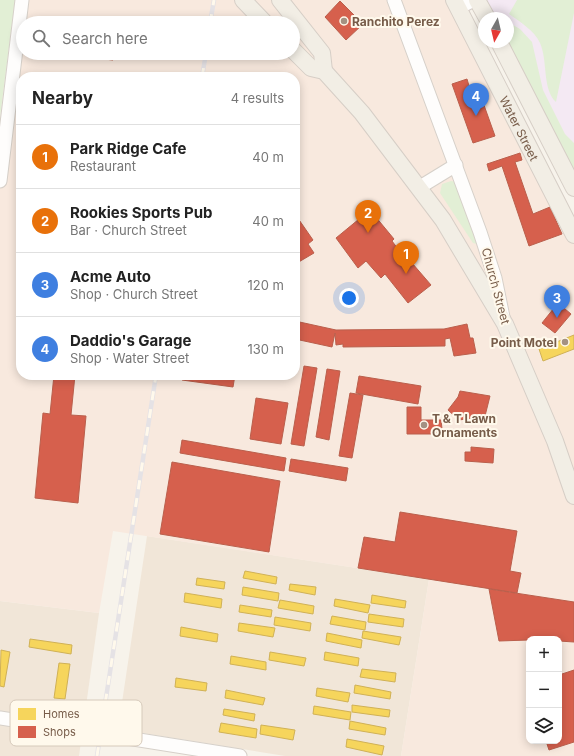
<!DOCTYPE html>
<meta charset="utf-8">
<style>
body{margin:0;font-family:Inter,sans-serif;background:#f2f2f2;color:#222}
.controls{position:absolute;right:12px;bottom:12px;display:grid;overflow:hidden;border-radius:8px;box-shadow:0 2px 10px #0003}
.controls button{width:36px;height:36px;display:grid;place-items:center;padding:0;border:0;border-bottom:1px solid #e0e0e0;background:#fff;color:#222;font:20px sans-serif}
.compass{position:absolute;left:478px;top:12px;width:36px;height:36px;border-radius:50%;background:#fff;box-shadow:0 2px 10px #0003;rotate:188deg}
.you{position:absolute;left:349px;top:298px;width:14px;height:14px;margin:-10px;border:3px solid #fff;border-radius:50%;background:#1a73e8;box-shadow:0 0 0 6px #1a73e833}
.badge{display:grid;place-items:center;width:26px;height:26px;border-radius:50%;background:#1a73e8;color:#fff;font-size:13px;font-weight:700}
.pin{position:absolute;translate:-50% -33px;filter:drop-shadow(0 1px 2px #0008)}
.pin::after{content:'';position:absolute;top:21px;width:14px;height:12px;background:inherit;clip-path:polygon(0 0,100% 0,50% 100%)}
.list{margin:0;padding:0;list-style:none}
h2{display:flex;justify-content:space-between;align-items:center;height:52px;margin:0;padding:0 16px;font-size:17px}
h2 small{font-size:13px;font-weight:400;color:#767676}
.list li{display:grid;grid-template-columns:26px 1fr auto;gap:12px;align-items:center;box-sizing:border-box;height:64px;padding:0 16px;border-top:1px solid #e0e0e0}
.list b{display:block;font-size:15px;white-space:nowrap}
.list p{margin:0;font-size:13px;white-space:nowrap;color:#767676}
.list em{font-size:13px;font-style:normal;color:#767676}
.icon{flex:none;width:22px;height:22px;fill:none;stroke:currentColor;stroke-width:2;stroke-linecap:round;stroke-linejoin:round}
.map{position:relative;flex:none;width:574px;height:756px;overflow:hidden}
.search{position:absolute;background:#fff;box-shadow:0 2px 10px #0003;left:16px;top:16px;width:284px;height:44px;display:flex;align-items:center;gap:10px;box-sizing:border-box;padding:0 14px;border-radius:22px;color:#767676;font-size:15px}
.panel{position:absolute;background:#fff;box-shadow:0 2px 10px #0003;left:16px;top:72px;width:284px;height:308px;border-radius:16px}
.map>svg:first-child{display:block}
</style>
<div class="map">
<svg width="574" height="756" viewBox="0 0 574 756">
<rect width="100%" height="100%" fill="#f7f3eb"/>
<g fill="#f1e6d8">
<polygon points="147,536 429,579 401,756 285,756 118,729"/>
<polygon points="0,601 99,613 79,756 0,756"/>
</g>
<path fill="#f8e9de" fill-rule="evenodd" d="M22,0H454L574,235V756H401L429,579L113,531L99,613L0,601V181ZM23,23H293V53H23ZM21,77H295V375H21ZM529,639H559V741H529Z"/>
<polygon fill="#f4e9f3" points="477,0 574,0 574,188 508,42 508,18 487,18"/>
<g fill="#e2efd5">
<polygon points="0,0 15,0 0,117"/>
<path d="M517,0H574V13L556,102C542,89 548,61 540,43C534,30 520,22 509,14Z"/>
<polygon points="508,22 520,29 532,42 543,90 565,134 574,143 574,174 507,42"/>
<polygon points="451,181 457,182 477,244 473,243 440,193 442,184"/>
</g>
<g fill="#f6d55c" stroke="#d0b156">
<polygon points="574,335 574,349 543,361 539,349"/>
<polygon points="245,571 277,577 276,584 243,578"/>
<polygon points="197,578 225,582 224,589 196,585"/>
<polygon points="290,584 316,587 315,595 289,590"/>
<polygon points="243,587 279,593 278,601 242,595"/>
<polygon points="185,593 222,599 221,608 184,602"/>
<polygon points="372,595 406,601 405,608 371,603"/>
<polygon points="335,599 370,605 368,613 334,606"/>
<polygon points="280,600 314,606 313,614 278,608"/>
<polygon points="240,605 272,610 271,617 239,612"/>
<polygon points="369,614 404,619 403,627 368,622"/>
<polygon points="332,616 366,622 365,630 330,624"/>
<polygon points="275,617 311,623 310,631 274,625"/>
<polygon points="239,623 275,628 273,637 238,631"/>
<polygon points="181,627 218,634 217,642 180,636"/>
<polygon points="363,631 401,637 399,645 362,638"/>
<polygon points="327,633 362,640 361,648 326,641"/>
<polygon points="30,639 72,645 71,654 29,647"/>
<polygon points="1,650 10,652 4,687 0,686"/>
<polygon points="270,652 306,658 304,666 269,660"/>
<polygon points="325,652 359,658 358,666 324,660"/>
<polygon points="231,656 266,662 266,670 230,664"/>
<polygon points="59,663 70,664 65,699 54,698"/>
<polygon points="362,669 396,673 395,682 360,677"/>
<polygon points="176,678 207,683 206,691 175,687"/>
<polygon points="355,685 391,692 390,699 354,693"/>
<polygon points="317,688 350,693 348,702 316,696"/>
<polygon points="226,690 265,698 263,705 225,698"/>
<polygon points="352,705 390,710 389,717 352,712"/>
<polygon points="314,706 351,712 350,720 313,714"/>
<polygon points="224,709 255,714 254,721 223,715"/>
<polygon points="350,721 386,728 385,735 349,729"/>
<polygon points="221,723 257,729 256,738 219,732"/>
<polygon points="261,725 295,730 293,740 260,734"/>
<polygon points="347,739 384,746 382,755 346,747"/>
</g>
<g fill="#d6604d" stroke="#ba5f4c">
<polygon points="340,1 363,24 346,40 325,17"/>
<polygon points="48,53 113,53 113,60"/>
<polygon points="55,73 79,76 55,77"/>
<polygon points="467,79 472,96 480,94 495,136 473,143 452,84"/>
<polygon points="520,153 522,160 515,162 533,214 550,207 562,234 529,246 502,166 489,171 487,164"/>
<polygon points="370,210 394,239 392,241 404,257 406,256 431,285 408,303 385,274 381,278 366,261 358,268 336,238"/>
<polygon points="295,214 313,240 308,244 314,253 297,263 295,261"/>
<polygon points="558,303 571,314 555,333 542,323"/>
<polygon points="295,321 336,330 444,329 467,324 470,338 473,338 476,353 454,356 450,338 445,339 445,346 343,347 343,344 336,345 335,333 332,347 295,339"/>
<polygon points="304,366 317,368 304,446 291,444"/>
<polygon points="327,369 340,371 329,440 316,437"/>
<polygon points="54,375 75,375 71,415 86,416 78,503 35,498 43,413 50,414"/>
<polygon points="183,375 235,375 233,387 182,380"/>
<polygon points="359,376 421,386 418,404 356,393"/>
<polygon points="460,391 490,396 485,416 459,420 448,410 458,397"/>
<polygon points="350,393 363,395 352,458 339,456"/>
<polygon points="256,398 288,403 281,444 250,439"/>
<polygon points="407,407 421,407 421,420 441,420 442,429 436,429 436,434 407,434"/>
<polygon points="182,440 286,458 284,471 180,453"/>
<polygon points="471,447 494,449 493,463 465,461 465,452 471,452"/>
<polygon points="291,459 348,468 346,481 289,471"/>
<polygon points="172,462 280,481 269,552 160,534"/>
<polygon points="400,512 517,531 510,571 521,573 517,593 358,568 364,537 395,542"/>
<polygon points="489,589 574,602 574,642 559,641 559,639 499,641"/>
<polygon points="574,670 574,742 549,750 546,741 559,741 559,675"/>
</g>
<g fill="none" stroke-linecap="round" stroke-linejoin="round">
<defs>
<g id="minor">
<polyline points="394,0 480,232 495,278 503,317"/>
<polyline points="458,8 474,0"/>
<polyline points="0,181 22,0"/>
<polyline points="420,187 456,165"/>
<polyline points="0,718 240,756"/>
</g>
<g id="major">
<polyline points="243,0 265,23"/>
<polyline points="280,0 322,53 324,71"/>
<path id="s1" d="M454,0L574,235"/>
<polyline points="477,0 487,18"/>
<polyline points="499,42 574,188"/>
<polyline points="293,50 311,68 324,71 362,113 443,220 505,324 555,441 574,496"/>
</g>
</defs>
<use href="#minor" stroke="#d6d0c9" stroke-width="15"/>
<use href="#major" stroke="#d6cec6" stroke-width="18"/>
<use href="#minor" stroke="#fefdfc" stroke-width="13"/>
<use href="#major" stroke="#f2eee5" stroke-width="16"/>
<defs>
<g id="rail">
<polyline points="210,23 214,0"/>
<polyline points="202,77 206,53"/>
<polyline points="97,756 156,375"/>
</g>
</defs>
<use href="#rail" stroke="#e5e2e5" stroke-width="4.5"/>
<use href="#rail" stroke="#fff9ec" stroke-width="3" stroke-dasharray="9" stroke-linecap="butt"/>
</g>
<g fill="#a49182" stroke="#fff9ec" stroke-width="1.5">
<circle cx="344" cy="21" r="4"/>
<circle cx="565" cy="342" r="4"/>
<circle cx="424" cy="425" r="4"/>
</g>
<g text-anchor="middle" dominant-baseline="central" stroke-width="4" stroke-linejoin="round" paint-order="stroke">
<g font-size="12" font-weight="bold" fill="#775c49" stroke="#fff9ec" text-anchor="start">
<text x="352" y="21">Ranchito Perez</text>
<text x="557" y="342" text-anchor="end">Point Motel</text>
<text x="432" y="418">T &amp; T Lawn<tspan x="432" dy="14">Ornaments</tspan></text>
</g>
<g font-size="12" fill="#775c49" stroke="#fff9ec">
<text stroke="none"><textPath href="#s1" startOffset="144">Water Street</textPath></text>
<text transform="translate(496 286) rotate(75)">Church Street</text>
</g>
</g>
<rect x="10" y="700" width="132" height="46" rx="6" fill="#fff9ec" stroke="#d6cabb" stroke-width="1"/>
<rect x="18" y="708" width="18" height="12" fill="#f6d55c"/>
<rect x="18" y="726" width="18" height="12" fill="#d6604d"/>
<g font-size="11" fill="#775c49">
<text x="43" y="718">Homes</text>
<text x="43" y="736">Shops</text>
</g>
</svg>
<div class="controls">
<button>+</button>
<button>−</button>
<button><svg class="icon" aria-label="layers" viewBox="0 0 24 24"><path d="M12 4l9 5-9 5-9-5zM3 14l9 5 9-5"/></svg></button>
</div>
<svg class="compass" viewBox="-18 -18 36 36"><path d="M0-13l5 13h-10z" fill="#e53935"/><path d="M0 13l5-13h-10z" fill="#767676"/></svg>
<div class="you"></div>
<div class="pin badge" style="left:406px;top:274px;background:#e8710a">1</div>
<div class="pin badge" style="left:368px;top:233px;background:#e8710a">2</div>
<div class="pin badge" style="left:557px;top:318px;background:#3f7fe0">3</div>
<div class="pin badge" style="left:476px;top:116px;background:#3f7fe0">4</div>
<div class="search"><svg class="icon" aria-label="search" viewBox="0 0 24 24"><circle cx="10" cy="10" r="6"/><path d="M15 15l6 6"/></svg>Search here</div>
<section class="panel">
<h2>Nearby<small>4 results</small></h2>
<ul class="list">
<li><span class="badge" style="background:#e8710a">1</span><div><b>Park Ridge Cafe</b><p>Restaurant</p></div><em>40 m</em></li>
<li><span class="badge" style="background:#e8710a">2</span><div><b>Rookies Sports Pub</b><p>Bar · Church Street</p></div><em>40 m</em></li>
<li><span class="badge" style="background:#3f7fe0">3</span><div><b>Acme Auto</b><p>Shop · Church Street</p></div><em>120 m</em></li>
<li><span class="badge" style="background:#3f7fe0">4</span><div><b>Daddio's Garage</b><p>Shop · Water Street</p></div><em>130 m</em></li>
</ul>
</section>
</div>
